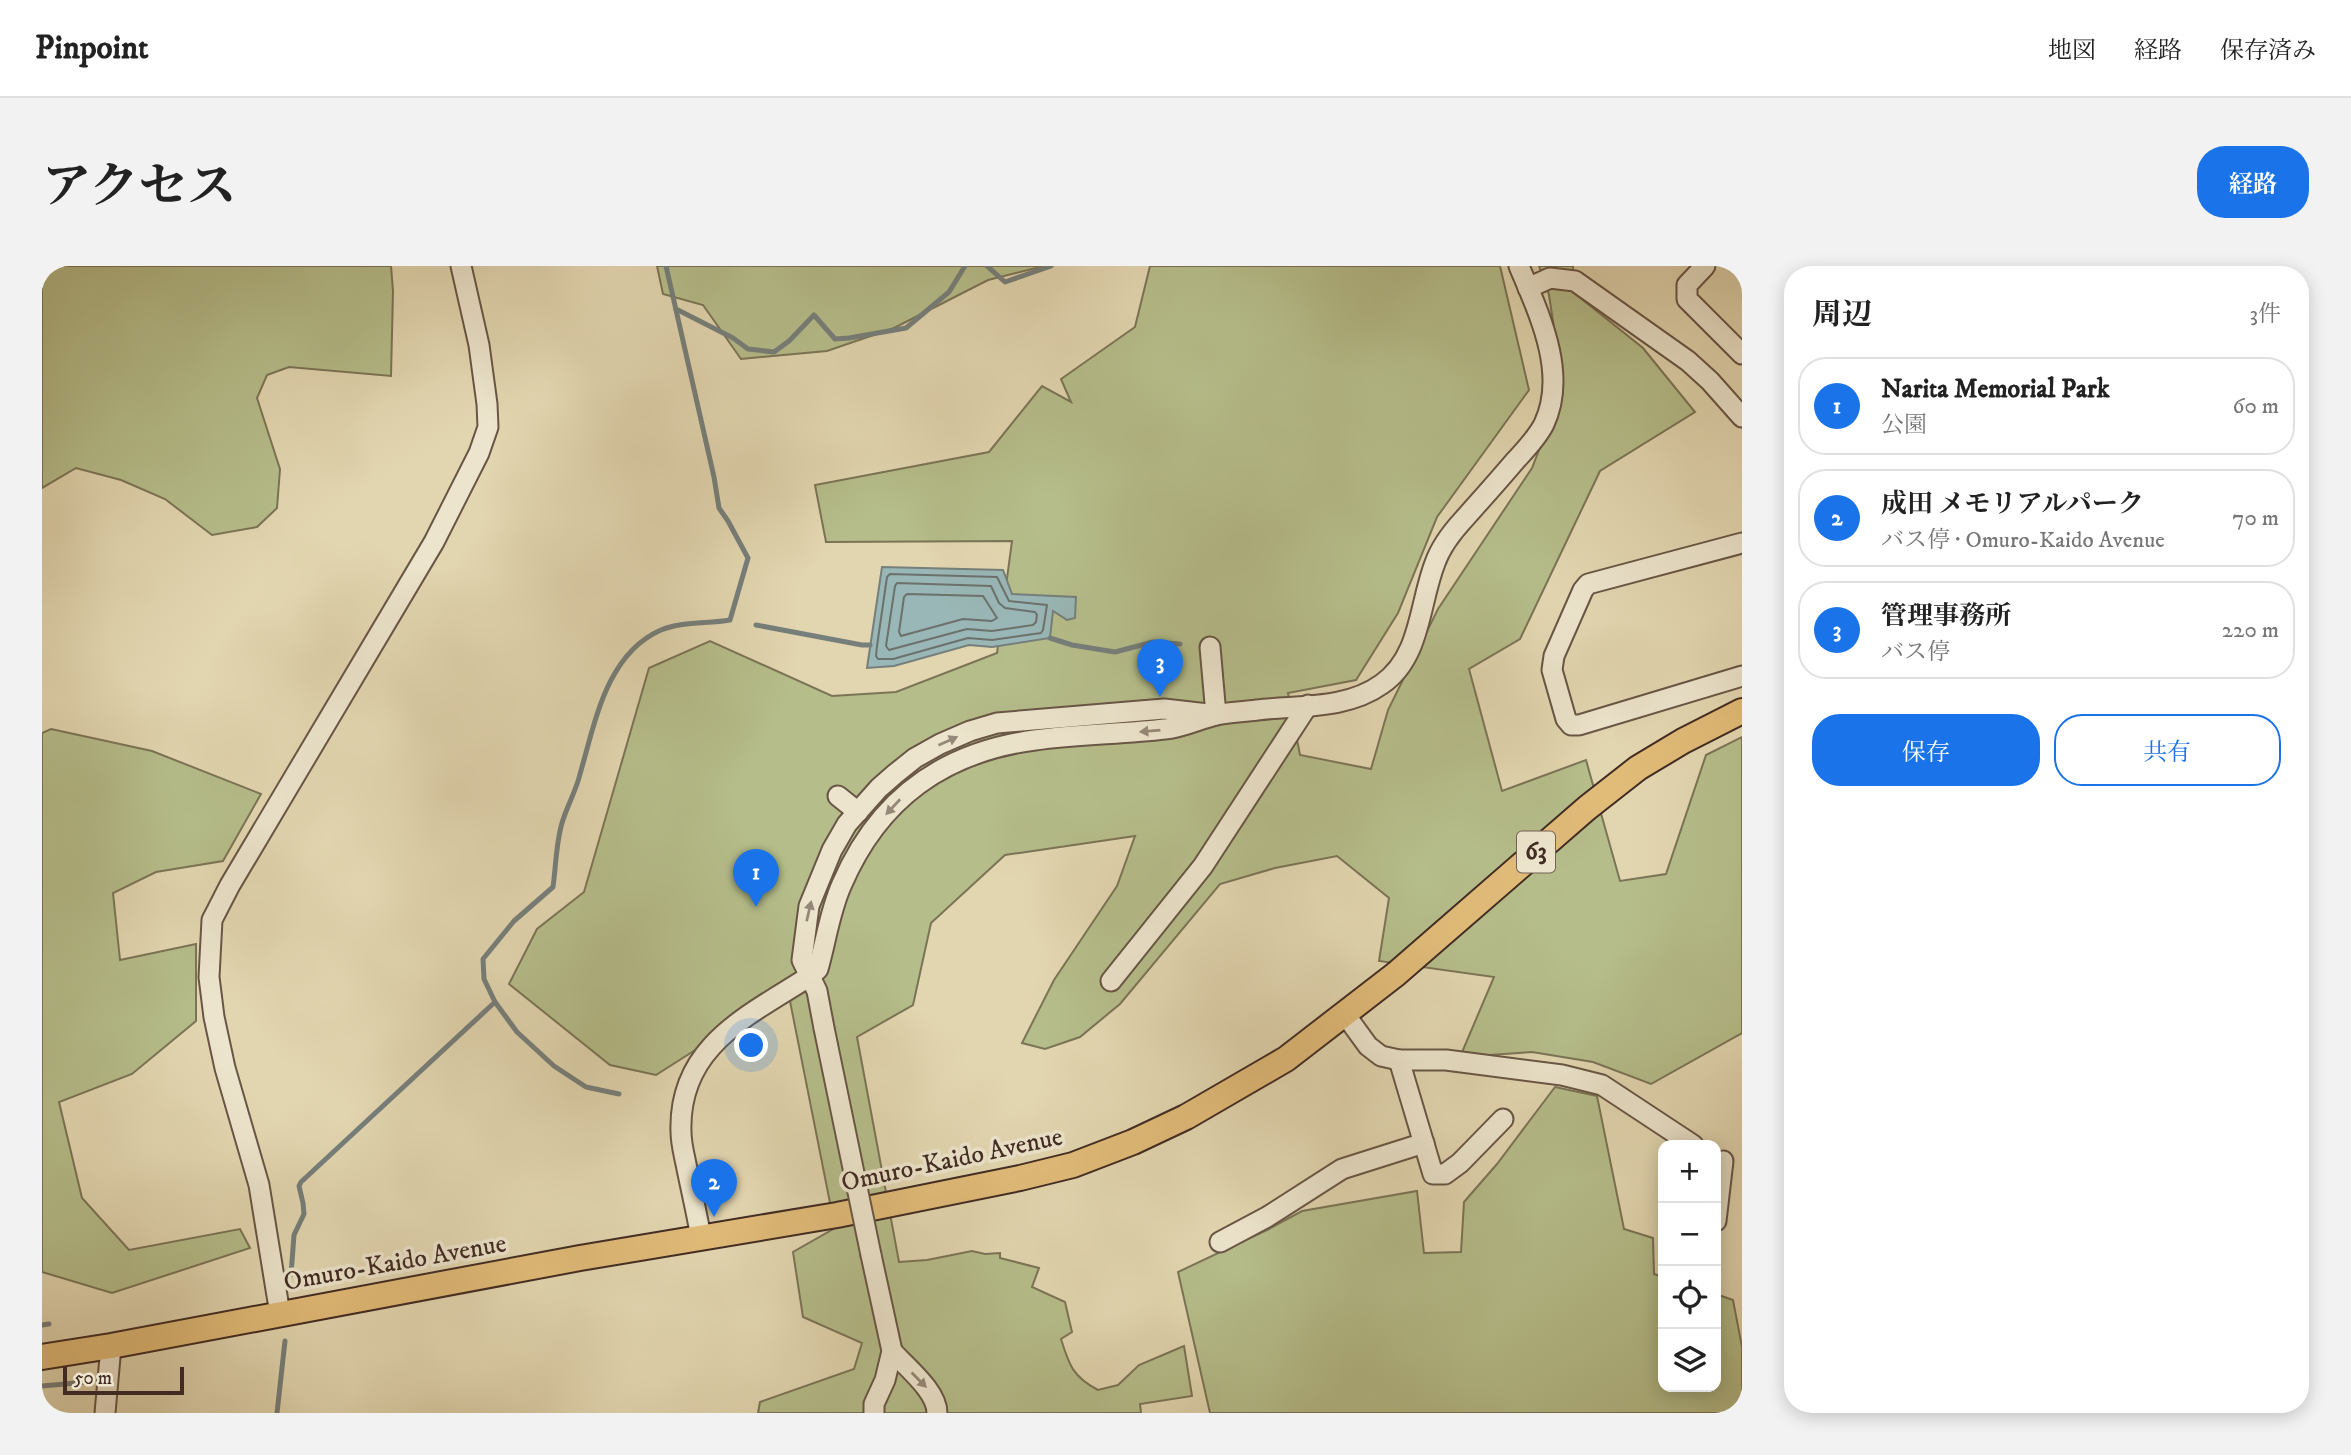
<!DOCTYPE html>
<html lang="ja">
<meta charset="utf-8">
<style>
body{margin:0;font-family:"IM FELL DW Pica","Noto Serif JP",serif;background:#f2f2f2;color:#222}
.controls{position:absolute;right:21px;bottom:21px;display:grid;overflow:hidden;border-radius:14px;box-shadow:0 4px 18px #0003}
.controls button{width:63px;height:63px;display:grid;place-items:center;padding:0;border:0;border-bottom:2px solid #e0e0e0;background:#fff;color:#222;font:35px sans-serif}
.scale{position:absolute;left:21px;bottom:18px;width:121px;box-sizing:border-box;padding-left:7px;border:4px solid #412b23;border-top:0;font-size:19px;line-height:24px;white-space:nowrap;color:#412b23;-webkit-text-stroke:5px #ece4cc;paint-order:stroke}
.you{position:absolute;left:710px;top:780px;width:24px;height:24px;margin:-18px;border:5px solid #fff;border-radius:50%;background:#1a73e8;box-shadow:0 0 0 10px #1a73e833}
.badge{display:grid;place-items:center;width:46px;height:46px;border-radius:50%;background:#1a73e8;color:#fff;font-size:23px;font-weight:700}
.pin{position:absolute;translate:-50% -58px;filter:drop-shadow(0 2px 4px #0008)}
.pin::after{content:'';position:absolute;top:37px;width:24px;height:21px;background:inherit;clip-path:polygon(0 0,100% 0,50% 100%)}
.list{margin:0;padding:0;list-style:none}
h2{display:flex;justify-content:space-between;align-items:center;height:91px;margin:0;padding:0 28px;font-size:30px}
h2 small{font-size:23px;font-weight:400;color:#767676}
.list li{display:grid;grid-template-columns:46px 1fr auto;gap:21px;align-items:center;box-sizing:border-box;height:98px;margin:0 14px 14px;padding:0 14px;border:2px solid #e0e0e0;border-radius:28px}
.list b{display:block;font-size:26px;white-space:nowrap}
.list p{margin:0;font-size:23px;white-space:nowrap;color:#767676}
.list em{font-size:23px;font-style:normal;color:#767676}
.actions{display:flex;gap:14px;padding:21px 28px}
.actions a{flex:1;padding:16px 0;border:2px solid #1a73e8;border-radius:28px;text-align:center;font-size:24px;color:#1a73e8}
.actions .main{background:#1a73e8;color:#fff}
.icon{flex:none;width:38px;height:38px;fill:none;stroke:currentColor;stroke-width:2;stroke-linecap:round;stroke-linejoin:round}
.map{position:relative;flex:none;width:1700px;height:1147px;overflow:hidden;border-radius:28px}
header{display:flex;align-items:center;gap:42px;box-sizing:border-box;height:98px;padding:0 35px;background:#fff;border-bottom:2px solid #e0e0e0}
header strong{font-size:33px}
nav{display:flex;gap:38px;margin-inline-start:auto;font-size:24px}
.intro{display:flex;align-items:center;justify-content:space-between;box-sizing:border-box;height:168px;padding:0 42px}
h1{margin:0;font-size:49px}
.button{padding:18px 32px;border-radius:28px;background:#1a73e8;color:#fff;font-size:24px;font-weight:700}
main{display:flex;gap:42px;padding:0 42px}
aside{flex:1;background:#fff;border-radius:28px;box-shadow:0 4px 18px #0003}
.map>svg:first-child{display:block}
</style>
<header>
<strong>Pinpoint</strong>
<nav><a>地図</a><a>経路</a><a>保存済み</a></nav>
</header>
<div class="intro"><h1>アクセス</h1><a class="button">経路</a></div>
<main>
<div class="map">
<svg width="1700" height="1147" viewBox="0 0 1700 1147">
<rect width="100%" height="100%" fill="#e2d6b0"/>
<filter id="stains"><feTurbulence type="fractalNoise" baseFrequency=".00286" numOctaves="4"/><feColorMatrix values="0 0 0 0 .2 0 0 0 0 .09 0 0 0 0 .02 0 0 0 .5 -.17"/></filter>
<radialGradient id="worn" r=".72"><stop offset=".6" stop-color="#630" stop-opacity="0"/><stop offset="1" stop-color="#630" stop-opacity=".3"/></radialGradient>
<g fill="#b5bd8a" stroke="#7b7456" stroke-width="2">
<polygon points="0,0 349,0 351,25 349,110 247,101 225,109 215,132 238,203 235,242 215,261 170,269 123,233 79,214 34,202 0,222"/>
<polygon points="615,0 1002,0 946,14 852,62 785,85 699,93 661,39 621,28"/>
<path d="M1108,0H1458L1487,124L1395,251L1356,347L1314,414L1246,427L1258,489L1329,503L1346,444L1396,343L1490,202L1509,153L1517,95L1507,29L1497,0H1531V26L1601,82L1653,146L1558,205L1478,373L1427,403L1460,525L1544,494L1578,615L1624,608L1664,489L1700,471V767L1609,818L1551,796L1490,786L1418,791L1452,711L1337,695L1347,632L1295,590L1233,602L1178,618L1078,738L1038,771L1003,783L980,777L1012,714L1075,620L1093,570L963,589L889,657L871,739L815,771L857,996L885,994L930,985L943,988L958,987V992L997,1002L990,1021L1023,1036L1030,1066L1019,1073C1027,1099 1031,1111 1056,1124L1076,1119L1097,1099L1142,1080L1150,1130L1098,1138L1099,1147H716L718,1136L812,1103L820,1077L761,1051L751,986L793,962L746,725L614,809L568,799L467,718L495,663L542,626L607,402L668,375L790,430L854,426L955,387L970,275L784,276L773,219L947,186L1000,120L1029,136L1019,113L1093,61Z"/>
<polygon points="9,463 110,485 219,528 181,595 114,606 71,627 78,694 154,678 154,755 90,808 17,836 40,932 87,984 198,963 208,982 70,1027 0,1006 0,467"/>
<polygon points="1513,821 1555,830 1582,963 1611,972 1612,1008 1621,1011 1621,1121 1674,1121 1674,1028 1691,1034 1700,1081 1700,1147 1168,1147 1136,1006 1227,963 1260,945 1375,925 1382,987 1419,986 1422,936 1455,898"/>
</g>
<polygon fill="#99b7b6" stroke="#767f7b" stroke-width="2" points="840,301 961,304 970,328 1034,331 1033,352 1025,354 1011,345 1008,372 950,381 927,379 852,400 825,402"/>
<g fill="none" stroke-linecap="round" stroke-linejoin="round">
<g stroke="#6d716c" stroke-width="2">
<polygon points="848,308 955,311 967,335 1005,339 1001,364 999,367 950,374 926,372 851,393 836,393 834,390 835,380 845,311"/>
<polygon points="855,317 949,320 957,337 963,342 993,346 995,349 994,356 991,359 950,365 925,363 847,384 844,380 853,320"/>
<polygon points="865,328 941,330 955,352 950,355 921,353 859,370 857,366 862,331"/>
</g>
<g stroke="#767f7b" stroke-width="5">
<polyline points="945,0 963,16 1009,0"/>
<polyline points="634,43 691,72 706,83 732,86 747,75 772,49 793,73 807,72 864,62 907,26 923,0"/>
<polyline points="714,359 820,379 828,379"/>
<polyline points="1008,372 1030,379 1073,386 1111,376 1138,378"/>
<polyline points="453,736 475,766 512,800 544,821 577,828"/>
<path d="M249,1009L252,969L262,948L261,937L257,920L259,916L453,736L442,713L441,693L472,655L511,621C514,600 514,577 520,557C525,540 534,525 538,508C553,457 564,388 619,364C641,355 665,358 688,354L706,292L686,255L677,242L672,211L624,0"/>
<polyline points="0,1059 7,1058"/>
<polyline points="0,1120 45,1116"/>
<polyline points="235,1147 243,1075"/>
</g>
<defs>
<g id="minor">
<polyline points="1663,0 1645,19 1645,33 1700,88"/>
<polyline points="1486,22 1508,12 1533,15 1646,95 1668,115 1700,151"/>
<polyline points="1700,277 1546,318 1541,324 1512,390 1510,404 1524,453 1529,459 1537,459 1700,410"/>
<polyline points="1168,381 1174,449"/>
<polyline points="796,530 816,546"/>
<polyline points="1069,715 1161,600 1266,439"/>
<polyline points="1302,747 1326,780 1339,790 1357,794 1404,794 1520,809 1560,819 1651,879"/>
<polyline points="782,762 775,725 760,694 767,640 790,584 805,558 837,522 853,508 873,492 898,478 928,465 955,457 1122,443 1166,448"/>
<polyline points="1357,794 1391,908 1403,908 1418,897 1461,853"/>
<polyline points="1674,955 1681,895"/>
<path d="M659,972C655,948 649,923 644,898C642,888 639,877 639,866C636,780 706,750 768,710L776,703C784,675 788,644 800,618C837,532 902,486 993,474C1036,468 1080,468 1123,463C1140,462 1157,453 1174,449C1187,446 1201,446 1215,444C1256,439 1304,444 1340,418C1379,391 1377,338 1393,297C1399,280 1410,266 1422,253C1439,234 1456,215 1473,195C1483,184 1495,172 1502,158C1526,107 1497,48 1477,0"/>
<polyline points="1178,976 1225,951 1300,903 1382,877"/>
<polyline points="829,989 850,1085 843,1114 832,1138 832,1147"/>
<polyline points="238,1048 217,919 183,802 172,751 167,711 170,654 188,619 392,276 437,187 446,161 445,138 437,79 419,0"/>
<path d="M850,1085C865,1102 895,1125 895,1147"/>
<polyline points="63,1147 69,1080"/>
</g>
<polyline id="major" points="0,1091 69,1080 538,992 795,949 978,912 1031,899 1091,876 1144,851 1244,793 1354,708 1545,542 1596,502 1641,475 1700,445"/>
</defs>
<use href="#minor" stroke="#695646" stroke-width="23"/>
<use href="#major" stroke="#412b23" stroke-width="28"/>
<use href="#minor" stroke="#ece4cc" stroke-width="19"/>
<use href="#major" stroke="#e1bb78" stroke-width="24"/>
<defs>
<polyline id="minor-bridge" points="782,762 829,989"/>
</defs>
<use href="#minor-bridge" stroke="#695646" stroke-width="23" stroke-linecap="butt"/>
<use href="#minor-bridge" stroke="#ece4cc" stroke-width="19"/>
</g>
<defs><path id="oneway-solid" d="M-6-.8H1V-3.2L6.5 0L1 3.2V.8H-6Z" transform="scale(1.75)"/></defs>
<g fill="#968878">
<use href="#oneway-solid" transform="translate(1108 465) rotate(175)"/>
<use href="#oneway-solid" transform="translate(906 475) rotate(-24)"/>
<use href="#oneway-solid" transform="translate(851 541) rotate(133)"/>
<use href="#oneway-solid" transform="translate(767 645) rotate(-77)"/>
<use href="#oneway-solid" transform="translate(877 1114) rotate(45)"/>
</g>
<g text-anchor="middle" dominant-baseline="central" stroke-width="7" stroke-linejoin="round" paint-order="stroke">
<rect fill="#ece4cc" stroke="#746256" stroke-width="2" x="1475" y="565.5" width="38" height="41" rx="5"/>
<g font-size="24" font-weight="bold" fill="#412b23">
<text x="1494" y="586">63</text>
</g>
<g font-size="26" fill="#412b23" stroke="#ece4cc">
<text transform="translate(910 894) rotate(-12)">Omuro-Kaido Avenue</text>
<text transform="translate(353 997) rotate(-10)">Omuro-Kaido Avenue</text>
</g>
</g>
<rect width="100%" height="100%" filter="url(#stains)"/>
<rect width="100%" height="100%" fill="url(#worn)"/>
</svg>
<div class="controls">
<button>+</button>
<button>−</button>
<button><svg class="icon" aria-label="locate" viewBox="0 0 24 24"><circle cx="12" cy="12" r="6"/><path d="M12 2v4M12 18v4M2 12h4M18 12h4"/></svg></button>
<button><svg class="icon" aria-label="layers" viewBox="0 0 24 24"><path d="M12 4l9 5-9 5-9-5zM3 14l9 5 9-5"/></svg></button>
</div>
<div class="scale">50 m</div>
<div class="you"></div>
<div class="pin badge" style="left:714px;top:641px">1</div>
<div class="pin badge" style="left:672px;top:951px">2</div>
<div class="pin badge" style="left:1118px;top:431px">3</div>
</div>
<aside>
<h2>周辺<small>3件</small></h2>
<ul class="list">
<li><span class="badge">1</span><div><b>Narita Memorial Park</b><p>公園</p></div><em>60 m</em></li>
<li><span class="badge">2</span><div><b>成田 メモリアルパーク</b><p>バス停 · Omuro-Kaido Avenue</p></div><em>70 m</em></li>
<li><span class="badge">3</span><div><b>管理事務所</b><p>バス停</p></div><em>220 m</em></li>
</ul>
<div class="actions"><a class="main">保存</a><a>共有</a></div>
</aside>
</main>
